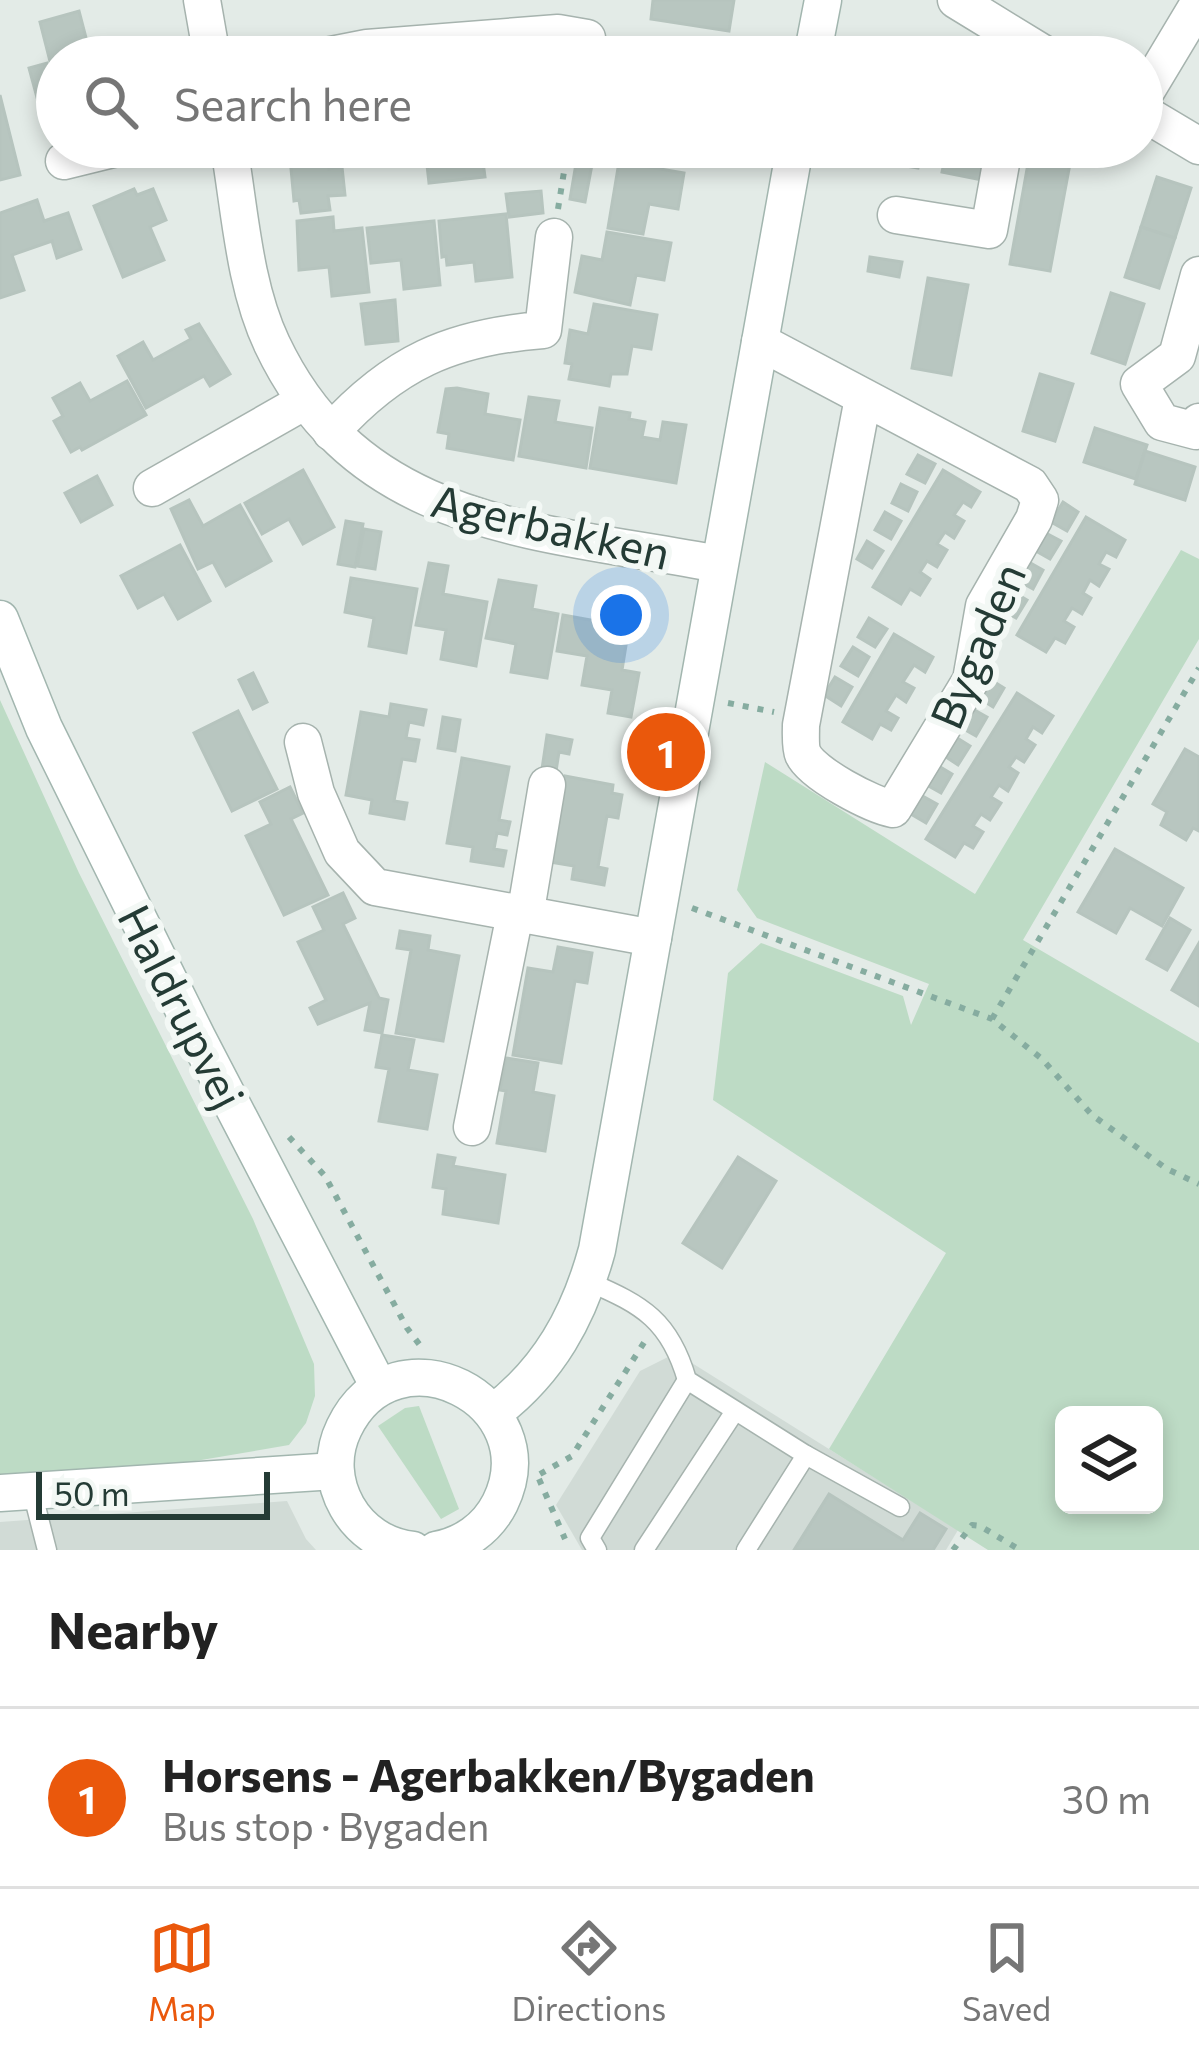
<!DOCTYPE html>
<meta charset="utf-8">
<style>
body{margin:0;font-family:Commissioner,sans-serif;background:#f2f2f2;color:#222}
.controls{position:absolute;right:36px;bottom:36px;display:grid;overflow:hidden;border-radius:18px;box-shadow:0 6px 18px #0003}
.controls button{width:108px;height:108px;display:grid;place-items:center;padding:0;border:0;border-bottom:3px solid #e0e0e0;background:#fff;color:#222;font:60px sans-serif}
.scale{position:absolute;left:36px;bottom:30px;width:234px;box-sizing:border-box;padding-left:12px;border:6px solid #243b35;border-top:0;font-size:33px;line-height:42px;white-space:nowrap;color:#243b35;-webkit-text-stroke:9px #f3f8f5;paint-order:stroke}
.you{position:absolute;left:621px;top:615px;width:42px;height:42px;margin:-30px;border:9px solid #fff;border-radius:50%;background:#1a73e8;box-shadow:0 0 0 18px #1a73e833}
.badge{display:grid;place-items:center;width:78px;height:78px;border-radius:50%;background:#ea580c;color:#fff;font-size:39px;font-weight:700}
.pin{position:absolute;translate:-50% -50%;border:6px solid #fff;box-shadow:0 3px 12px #0006}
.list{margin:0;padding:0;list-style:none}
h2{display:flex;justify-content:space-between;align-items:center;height:156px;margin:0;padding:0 48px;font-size:51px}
h2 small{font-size:39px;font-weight:400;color:#767676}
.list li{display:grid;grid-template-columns:78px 1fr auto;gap:36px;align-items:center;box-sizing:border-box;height:180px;padding:0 48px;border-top:3px solid #e0e0e0}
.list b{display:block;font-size:45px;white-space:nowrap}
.list p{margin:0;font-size:39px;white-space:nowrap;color:#767676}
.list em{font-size:39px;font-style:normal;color:#767676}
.icon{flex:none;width:66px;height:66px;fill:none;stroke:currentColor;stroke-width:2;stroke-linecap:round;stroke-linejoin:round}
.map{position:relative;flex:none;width:1199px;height:1550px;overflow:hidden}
.search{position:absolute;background:#fff;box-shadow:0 6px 18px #0003;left:36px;right:36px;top:36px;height:132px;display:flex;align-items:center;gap:30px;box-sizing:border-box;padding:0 42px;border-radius:66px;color:#767676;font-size:45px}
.sheet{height:336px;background:#fff}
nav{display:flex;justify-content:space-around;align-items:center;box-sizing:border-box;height:168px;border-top:3px solid #e0e0e0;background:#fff;font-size:33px;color:#767676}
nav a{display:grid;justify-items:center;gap:6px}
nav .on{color:#ea580c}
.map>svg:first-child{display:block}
</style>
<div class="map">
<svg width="1199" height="1550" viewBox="0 0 1199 1550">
<rect width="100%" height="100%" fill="#e3ebe7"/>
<g fill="#d1dbd6">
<polygon points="676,1353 958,1530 946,1550 582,1550 556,1505 640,1371"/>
<polygon points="287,1501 306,1539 316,1550 0,1550 0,1522"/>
</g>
<g fill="#bddbc5" fill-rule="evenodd">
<path d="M1181,550L1199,559V639L1023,940L1199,1043V1550H988L829,1449L946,1253L713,1100L728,973L761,943L903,996L911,1025L929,984L757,918L737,890L765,762L975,894ZM1154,1415V1505H1064V1415Z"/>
<polygon points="0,700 79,873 253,1219 314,1364 315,1396 306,1423 289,1445 160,1467 0,1478"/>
<polygon points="419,1406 459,1509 441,1519 378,1426 405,1408"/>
</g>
<g fill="#b8c6c0" stroke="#b6c4be" stroke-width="3">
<polygon points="653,0 734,0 729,31 651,19"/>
<polygon points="79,11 91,57 57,57 57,89 40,22"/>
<polygon points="920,44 959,51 958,57 917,57"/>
<polygon points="47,63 56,101 39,105 29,68"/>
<polygon points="0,95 20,175 0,180"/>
<polygon points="289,147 327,147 329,169 342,167 345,195 328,196 330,210 301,213 299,200 294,201"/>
<polygon points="425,147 481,147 485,177 429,183"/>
<polygon points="1031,147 1072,153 1050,271 1010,264"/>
<polygon points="891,148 921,154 918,168 888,163"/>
<polygon points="578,152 594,154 585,202 570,199"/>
<polygon points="945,158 985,165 982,180 942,172"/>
<polygon points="619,162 684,173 678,209 649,204 643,234 608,228"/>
<polygon points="1157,177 1191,188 1175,238 1141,227"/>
<polygon points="134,189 137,195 153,189 166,220 150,227 164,260 123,277 94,206"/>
<polygon points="541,191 543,213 509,217 506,194"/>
<polygon points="37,200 44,221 68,213 81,249 57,258 52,241 12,255 24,290 0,298 0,213"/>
<polygon points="506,214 512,277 476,281 474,262 447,265 446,256 442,257 439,221"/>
<polygon points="333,217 334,231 362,228 369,292 332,296 329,267 299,270 297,221"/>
<polygon points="434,221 440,285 404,289 401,260 371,263 367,228"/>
<polygon points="1141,227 1175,238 1159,288 1125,277"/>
<polygon points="607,232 671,243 664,280 636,275 630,305 575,292 582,256 602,260"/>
<polygon points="870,257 902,262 899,277 868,271"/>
<polygon points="928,278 968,285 951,375 912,368"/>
<polygon points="1111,293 1144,304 1125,364 1092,353"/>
<polygon points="395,300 398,341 366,344 361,304"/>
<polygon points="594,304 657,315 651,349 632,346 627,374 611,374 609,386 569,379 572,364 565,363 570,330 588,334"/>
<polygon points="199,324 230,374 210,386 204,376 146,408 118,356 143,342 153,360 191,339 186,330"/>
<polygon points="1040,374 1073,384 1055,441 1023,431"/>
<polygon points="127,381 146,415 82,450 80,447 71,452 54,421 63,416 53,398 80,383 90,401"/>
<polygon points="457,388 488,394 485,414 520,420 513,460 447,448 449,434 438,432 446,389"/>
<polygon points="529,397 559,401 555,422 592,428 586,468 519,456"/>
<polygon points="600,408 630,413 629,419 645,422 642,437 660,440 663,422 686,425 676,483 590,468"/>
<polygon points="1095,428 1147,445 1136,479 1084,462"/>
<polygon points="1145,451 1195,467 1185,500 1135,484"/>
<polygon points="918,455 935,464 925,483 907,474"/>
<polygon points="303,470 334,527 303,544 289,519 262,534 245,503"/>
<polygon points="943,470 980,492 971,507 963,502 954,515 964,521 954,538 945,532 937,544 947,550 937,567 927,561 920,572 930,579 920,595 910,589 901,604 873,587"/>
<polygon points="97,476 112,505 81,522 65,493"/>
<polygon points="901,484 917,492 908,511 892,503"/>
<polygon points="189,500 203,526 240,505 271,561 226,586 213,562 198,569 171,509"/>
<polygon points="1063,502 1078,512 1067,531 1051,522"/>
<polygon points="885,512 901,521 891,539 875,530"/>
<polygon points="1086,517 1125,540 1116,557 1106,552 1099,564 1109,569 1099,586 1090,580 1083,593 1091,598 1082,614 1072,608 1064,621 1074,627 1065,643 1055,638 1046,652 1017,635"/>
<polygon points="346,521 363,524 355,567 338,564"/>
<polygon points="364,529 381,532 375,569 357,566"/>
<polygon points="1044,532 1061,541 1050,559 1034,550"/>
<polygon points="867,541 883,551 872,568 857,559"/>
<polygon points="180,545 210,601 178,619 164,594 138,608 121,576"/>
<polygon points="1027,561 1043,570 1033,589 1017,580"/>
<polygon points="429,563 448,566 443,594 487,602 476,666 441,659 446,630 416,625"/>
<polygon points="351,578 417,589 406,653 369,646 374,618 345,612"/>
<polygon points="499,580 536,586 532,609 558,614 547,678 511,672 516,644 486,638"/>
<polygon points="1010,590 1027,600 1016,618 1000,609"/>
<polygon points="563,615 629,627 622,670 639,673 631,717 608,713 612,690 582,685 587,656 557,651"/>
<polygon points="869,618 887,629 875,647 858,637"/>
<polygon points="894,634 933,657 925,672 914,665 903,682 914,688 906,702 896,695 886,711 898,718 891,730 880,724 872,739 843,722"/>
<polygon points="853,647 869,657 858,676 841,666"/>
<polygon points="253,673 267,702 253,709 239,680"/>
<polygon points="835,677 852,687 841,706 824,695"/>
<polygon points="988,678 1004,688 993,707 977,697"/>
<polygon points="1017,693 1053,716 1042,733 1033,727 1026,739 1035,745 1024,762 1016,757 1009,767 1018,773 1008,791 999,785 991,797 1001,803 990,820 981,814 973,826 983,832 973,848 964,843 955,857 926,839"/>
<polygon points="391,704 426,710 423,725 409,722 406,738 419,740 415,761 402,759 394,801 407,803 404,819 370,813 372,800 346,795 361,712 389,717"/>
<polygon points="971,708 987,717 976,736 960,727"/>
<polygon points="238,711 277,789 232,811 194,733"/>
<polygon points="443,717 460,720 455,751 438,748"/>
<polygon points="547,735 572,740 569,754 559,752 556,771 542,769"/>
<polygon points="954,736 970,746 958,765 943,755"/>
<polygon points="1185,749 1199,757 1199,831 1193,828 1186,840 1161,825 1167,812 1153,804"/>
<polygon points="462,758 509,767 499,820 510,822 507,835 497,833 494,849 506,851 503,866 471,861 473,847 447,843"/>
<polygon points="937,765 952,774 941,793 925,784"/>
<polygon points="565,776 613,785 612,793 622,795 618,818 607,816 598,867 607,869 604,885 572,879 574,866 550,862"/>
<polygon points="290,787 303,813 291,819 328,895 284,915 246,836 271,824 260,802"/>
<polygon points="919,794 937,804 926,823 909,813"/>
<polygon points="1115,849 1183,888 1162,926 1130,908 1116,933 1078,912"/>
<polygon points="343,893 355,918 343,924 379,998 388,1000 382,1033 365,1030 370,1003 318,1024 310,1008 326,1000 298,942 324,930 313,907"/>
<polygon points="1170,918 1190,930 1167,970 1147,959"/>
<polygon points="400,931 430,936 428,950 459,956 443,1041 396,1033 411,950 397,948"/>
<polygon points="1199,943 1199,1006 1172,990"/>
<polygon points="558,947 592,953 587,983 575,981 561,1063 513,1055 528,968 553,972"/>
<polygon points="382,1035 414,1040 408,1070 437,1075 427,1129 379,1121 389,1069 376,1067"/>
<polygon points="506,1058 538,1063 533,1092 554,1096 545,1151 497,1143 506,1091 500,1090"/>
<polygon points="438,1155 455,1158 453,1166 505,1175 498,1223 443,1214 446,1189 433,1187"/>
<polygon points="738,1157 776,1181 722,1268 683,1243"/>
<polygon points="829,1494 903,1540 920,1513 946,1529 933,1550 794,1550"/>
</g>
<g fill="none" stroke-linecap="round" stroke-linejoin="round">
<defs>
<g id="lane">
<path d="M589,1282C643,1305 670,1321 687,1380L806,1455L746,1550"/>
<polyline points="806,1455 900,1507"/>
<polyline points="32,1491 47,1550"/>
<polyline points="597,1550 590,1538 687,1380"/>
<polyline points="644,1550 735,1411"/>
</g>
<g id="street">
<polyline points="202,0 212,57"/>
<polyline points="956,0 1049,57"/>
<polyline points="321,57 367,48 558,33 587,38"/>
<polyline points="1142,98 1199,3"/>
<polyline points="1142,112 1199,146"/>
<path d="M229,147C240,211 244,285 272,344C360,530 541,530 718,564"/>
<polyline points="64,161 121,147"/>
<polyline points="896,215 989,230 1004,147"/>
<polyline points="1199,275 1177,356 1139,384 1162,422 1196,431 1199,422"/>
<path d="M760,342L1030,485L1040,500L1034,519L984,606L971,680L893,809C872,805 812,774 803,754C800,747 801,733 801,725L863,398"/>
<path d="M331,432C393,363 451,337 543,330L554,237"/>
<polyline points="152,488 305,401"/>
<polyline points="303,742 316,793 342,852 375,887 653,938"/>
<polyline points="525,916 547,785"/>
<polyline points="472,1127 515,914"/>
</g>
<g id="secondary">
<polyline points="812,57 823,0"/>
<polyline points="0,619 44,728 197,1037 379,1387"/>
<path d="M493,1413C549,1371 579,1316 597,1250L795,147"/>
<polyline points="0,1493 335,1471"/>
<path d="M413,1550C355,1544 318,1481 344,1428C395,1322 550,1401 500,1503C487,1529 463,1545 436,1550"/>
</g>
</defs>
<use href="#lane" stroke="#a6b3ae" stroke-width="21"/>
<use href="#street" stroke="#a6b3ae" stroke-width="39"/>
<use href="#secondary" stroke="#a2b6af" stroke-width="39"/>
<g stroke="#86aca0" stroke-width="6" stroke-dasharray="6 9" stroke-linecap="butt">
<polyline points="558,209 568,147"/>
<polyline points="728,703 774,712"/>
<polyline points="692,908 992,1019 1042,1059 1092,1115 1167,1169 1199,1184"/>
<polyline points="992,1019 1199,668"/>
<polyline points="289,1137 325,1176 407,1328 422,1348"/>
<polyline points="540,1474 572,1456 645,1341"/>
<polyline points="539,1479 565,1539"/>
<polyline points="953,1550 972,1525 980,1526 1020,1550"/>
</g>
<use href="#lane" stroke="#fff" stroke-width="18"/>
<use href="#street" stroke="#fff" stroke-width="36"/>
<use href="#secondary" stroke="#fff" stroke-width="36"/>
</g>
<g text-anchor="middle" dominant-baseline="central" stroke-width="12" stroke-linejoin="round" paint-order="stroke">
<g font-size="45" fill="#243b35" stroke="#f3f8f5">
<text transform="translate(551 525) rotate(13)">Agerbakken</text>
<text transform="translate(976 645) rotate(-67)">Bygaden</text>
<text transform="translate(183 1006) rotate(63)">Haldrupvej</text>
</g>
</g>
</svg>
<div class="controls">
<button><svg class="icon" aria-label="layers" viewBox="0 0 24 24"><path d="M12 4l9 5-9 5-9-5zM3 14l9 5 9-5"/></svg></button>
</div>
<div class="scale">50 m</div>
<div class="you"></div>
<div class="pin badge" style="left:666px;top:752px">1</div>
<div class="search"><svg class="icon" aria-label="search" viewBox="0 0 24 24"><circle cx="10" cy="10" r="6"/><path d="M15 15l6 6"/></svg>Search here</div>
</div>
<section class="sheet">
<h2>Nearby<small></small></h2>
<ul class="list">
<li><span class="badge">1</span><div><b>Horsens - Agerbakken/Bygaden</b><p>Bus stop · Bygaden</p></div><em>30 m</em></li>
</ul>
</section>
<nav>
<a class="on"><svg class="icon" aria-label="map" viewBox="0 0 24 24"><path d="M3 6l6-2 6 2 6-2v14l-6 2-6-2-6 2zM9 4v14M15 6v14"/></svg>Map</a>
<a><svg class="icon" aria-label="directions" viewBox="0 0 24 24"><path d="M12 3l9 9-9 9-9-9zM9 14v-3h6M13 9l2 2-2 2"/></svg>Directions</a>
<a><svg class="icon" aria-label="saved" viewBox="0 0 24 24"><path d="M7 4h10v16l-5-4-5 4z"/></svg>Saved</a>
</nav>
